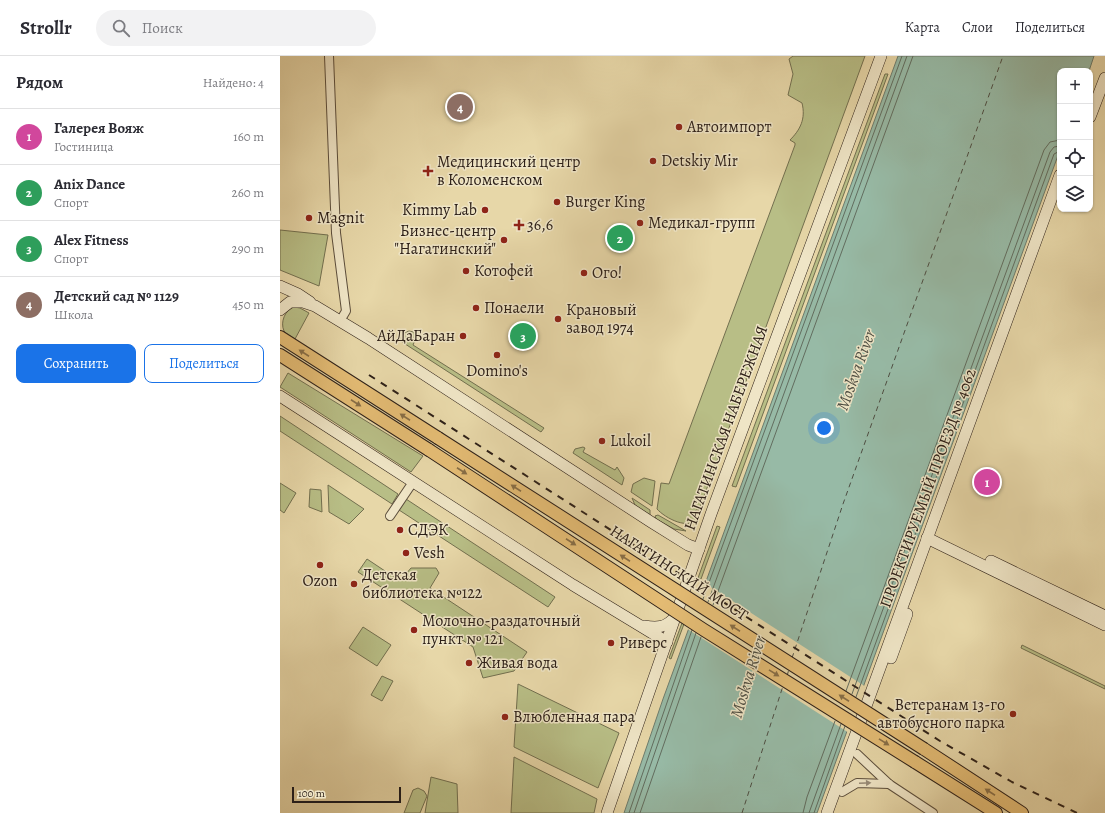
<!DOCTYPE html>
<html lang="ru">
<meta charset="utf-8">
<style>
body{margin:0;font-family:Alegreya,serif;background:#f2f2f3;color:#2b2b33}
.controls{position:absolute;right:12px;top:12px;display:grid;overflow:hidden;border-radius:8px;box-shadow:0 1px 3px #0004}
.controls button{width:36px;height:36px;display:grid;place-items:center;padding:0;border:0;border-bottom:1px solid #e1e1e2;background:#fff;color:#2b2b33;font:20px sans-serif}
.scale{position:absolute;left:12px;bottom:10px;width:109px;box-sizing:border-box;padding-left:4px;border:2px solid #2d2018;border-top:0;font-size:11px;line-height:14px;white-space:nowrap;color:#2d2018;-webkit-text-stroke:3px #efe5c6;paint-order:stroke}
.you{position:absolute;left:544px;top:372px;width:14px;height:14px;margin:-10px;border:3px solid #fff;border-radius:50%;background:#1a73e8;box-shadow:0 0 0 6px #1a73e833}
.badge{display:grid;place-items:center;width:26px;height:26px;border-radius:50%;background:#1a73e8;color:#fff;font-size:13px;font-weight:700}
.pin{position:absolute;translate:-50% -50%;border:2px solid #fff;box-shadow:0 1px 4px #0006}
.list{margin:0;padding:0;list-style:none}
h2{display:flex;justify-content:space-between;align-items:center;height:52px;margin:0;padding:0 16px;font-size:17px}
h2 small{font-size:13px;font-weight:400;color:#7c7c81}
.list li{display:grid;grid-template-columns:26px 1fr auto;gap:12px;align-items:center;box-sizing:border-box;height:56px;padding:0 16px;border-top:1px solid #e1e1e2}
.list b{display:block;font-size:15px;white-space:nowrap}
.list p{margin:0;font-size:13px;white-space:nowrap;color:#7c7c81}
.list em{font-size:13px;font-style:normal;color:#7c7c81}
.actions{display:flex;gap:8px;padding:12px 16px}
.actions a{flex:1;padding:9px 0;border:1px solid #1a73e8;border-radius:8px;text-align:center;font-size:14px;color:#1a73e8}
.actions .main{background:#1a73e8;color:#fff}
.icon{flex:none;width:22px;height:22px;fill:none;stroke:currentColor;stroke-width:2;stroke-linecap:round;stroke-linejoin:round}
.map{position:relative;flex:none;width:825px;height:757px;overflow:hidden}
header{display:flex;align-items:center;gap:24px;box-sizing:border-box;height:56px;padding:0 20px;background:#fff;border-bottom:1px solid #e1e1e2}
header strong{font-size:19px}
nav{display:flex;gap:22px;margin-inline-start:auto;font-size:14px}
.search{width:280px;height:36px;background:#f2f2f3;display:flex;align-items:center;gap:10px;box-sizing:border-box;padding:0 14px;border-radius:22px;color:#7c7c81;font-size:15px}
main{display:flex}
aside{flex:1;background:#fff}
.map>svg:first-child{display:block}
</style>
<header>
<strong>Strollr</strong>
<div class="search"><svg class="icon" aria-label="search" viewBox="0 0 24 24"><circle cx="10" cy="10" r="6"/><path d="M15 15l6 6"/></svg>Поиск</div>
<nav><a>Карта</a><a>Слои</a><a>Поделиться</a></nav>
</header>
<main>
<aside>
<h2>Рядом<small>Найдено: 4</small></h2>
<ul class="list">
<li><span class="badge" style="background:#d1479c">1</span><div><b>Галерея Вояж</b><p>Гостиница</p></div><em>160 m</em></li>
<li><span class="badge" style="background:#2e9e5b">2</span><div><b>Anix Dance</b><p>Спорт</p></div><em>260 m</em></li>
<li><span class="badge" style="background:#2e9e5b">3</span><div><b>Alex Fitness</b><p>Спорт</p></div><em>290 m</em></li>
<li><span class="badge" style="background:#8d6e63">4</span><div><b>Детский сад № 1129</b><p>Школа</p></div><em>450 m</em></li>
</ul>
<div class="actions"><a class="main">Сохранить</a><a>Поделиться</a></div>
</aside>
<div class="map">
<svg width="825" height="757" viewBox="0 0 825 757">
<rect width="100%" height="100%" fill="#e7d7a8"/>
<filter id="stains"><feTurbulence type="fractalNoise" baseFrequency=".005" numOctaves="4"/><feColorMatrix values="0 0 0 0 .2 0 0 0 0 .09 0 0 0 0 .02 0 0 0 .5 -.17"/></filter>
<radialGradient id="worn" r=".72"><stop offset=".6" stop-color="#630" stop-opacity="0"/><stop offset="1" stop-color="#630" stop-opacity=".3"/></radialGradient>
<g fill="#b8be86" stroke="#726f4f">
<path d="M513,0H585L419,454H416L414,460L418,462C409,475 385,462 377,453L381,427L389,428L515,89V87L510,84C520,74 526,63 522,47L508,39L513,18L509,3Z"/>
<polygon points="605,18 608,18 456,431 452,430"/>
<polygon points="0,174 48,179 39,230 0,214"/>
<path d="M14,251L20,252L29,257L15,283C12,281 6,278 4,275C0,266 5,254 14,251Z"/>
<polygon points="129,275 138,277 133,289 264,372 261,376 119,284 122,278"/>
<polygon points="8,317 143,400 131,416 0,331"/>
<polygon points="0,360 118,438 112,448 0,375"/>
<polygon points="303,391 305,392 303,396 335,414 337,411 344,422 342,429 293,397 295,393"/>
<polygon points="364,422 375,425 372,450 351,436 353,428"/>
<polygon points="0,427 16,437 4,457 0,454"/>
<polygon points="48,429 84,453 69,468 49,456"/>
<polygon points="30,433 41,434 42,456 29,451"/>
<polygon points="352,442 370,454 370,459 355,449"/>
<polygon points="126,443 275,541 268,551 119,454"/>
<polygon points="378,459 406,475 394,473 376,463 375,460"/>
<polygon points="437,470 440,471 421,523 418,522"/>
<polygon points="87,503 120,525 131,512 156,512 159,517 150,532 247,596 234,615 203,622 193,591 78,516"/>
<polygon points="402,567 404,568 391,603 389,602"/>
<polygon points="83,571 111,589 97,610 69,592"/>
<polygon points="742,589 825,630 825,633 741,592"/>
<polygon points="102,620 113,625 102,645 91,639"/>
<polygon points="238,628 339,677 318,732 234,691"/>
<polygon points="234,701 317,743 314,757 231,757"/>
<polygon points="151,721 177,728 178,757 145,757"/>
<polygon points="138,732 144,735 147,740 140,757 124,757 133,734"/>
</g>
<polygon fill="#97baa6" stroke="#6d7c6d" points="618,0 814,0 809,15 780,15 780,94 537,757 344,757 383,643"/>
<polygon fill="#e7d7a8" points="423,526 586,631 569,677 406,572"/>
<g fill="none" stroke-linecap="round" stroke-linejoin="round">
<g stroke="#626d5f" stroke-width="1">
<polyline points="423,543 622,0"/>
<polyline points="428,546 627,0"/>
<polyline points="433,549 633,0"/>
<polyline points="566,635 764,94 770,86 780,84"/>
<polyline points="572,638 770,96 774,91 780,90"/>
<polyline points="576,641 774,98 780,95"/>
<polyline points="349,757 412,574"/>
<polyline points="354,757 416,577"/>
<polyline points="360,757 421,581"/>
<polyline points="523,757 527,741 555,665"/>
<polyline points="529,757 561,668"/>
<polyline points="534,757 565,670"/>
</g>
<g stroke="#4d4e43" stroke-width="1" stroke-dasharray="5 4" stroke-linecap="butt">
<polyline points="512,602 563,448 723,0"/>
<polyline points="507,620 509,613"/>
<polyline points="462,757 503,630"/>
</g>
<defs>
<g id="street">
<polyline points="49,0 56,177 66,255 60,265"/>
<polyline points="110,460 133,426"/>
<polyline points="577,698 609,728 653,757"/>
<polyline points="562,736 577,727 609,728"/>
</g>
<g id="secondary">
<polyline points="810,61 825,22"/>
<polyline points="0,230 18,238 30,246"/>
<polyline points="0,254 10,246 23,246 35,250 88,282 371,466 408,489 419,493"/>
<polyline points="0,340 293,529 387,586"/>
<polyline points="647,482 825,569"/>
<polyline points="711,505 825,560"/>
<path d="M364,570C377,572 386,572 395,561"/>
<polyline points="611,602 627,558"/>
<polyline points="327,757 431,458 601,0"/>
<polyline points="547,757 780,119"/>
</g>
<g id="primary">
<polyline points="0,281 158,382"/>
<polyline points="0,299 149,394"/>
<polyline points="644,693 742,757"/>
<polyline points="635,706 716,757"/>
</g>
</defs>
<use href="#street" stroke="#5c4e3c" stroke-width="10"/>
<use href="#secondary" stroke="#2d2018" stroke-width="12"/>
<use href="#primary" stroke="#2d2018" stroke-width="14"/>
<use href="#street" stroke="#efe5c6" stroke-width="8"/>
<use href="#secondary" stroke="#efe5c6" stroke-width="11"/>
<use href="#primary" stroke="#e4bc74" stroke-width="12"/>
<polyline stroke="#2d2018" stroke-width="2" stroke-dasharray="7 7" stroke-linecap="butt" points="89,319 660,685 732,726 797,757"/>
<defs>
<g id="primary-bridge">
<polyline points="158,382 644,693"/>
<polyline points="149,394 424,574 635,706"/>
</g>
</defs>
<use href="#primary-bridge" stroke="#2d2018" stroke-width="14" stroke-linecap="butt"/>
<use href="#primary-bridge" stroke="#e4bc74" stroke-width="12"/>
</g>
<defs><path id="oneway-solid" d="M-6-.8H1V-3.2L6.5 0L1 3.2V.8H-6Z"/></defs>
<g fill="#886e46">
<use href="#oneway-solid" transform="translate(24 297) rotate(-147)"/>
<use href="#oneway-solid" transform="translate(76 347) rotate(33)"/>
<use href="#oneway-solid" transform="translate(125 361) rotate(-147)"/>
<use href="#oneway-solid" transform="translate(182 415) rotate(33)"/>
<use href="#oneway-solid" transform="translate(236 432) rotate(-147)"/>
<use href="#oneway-solid" transform="translate(291 486) rotate(33)"/>
<use href="#oneway-solid" transform="translate(345 502) rotate(-147)"/>
<use href="#oneway-solid" transform="translate(455 572) rotate(-147)"/>
<use href="#oneway-solid" transform="translate(494 617) rotate(32)"/>
<use href="#oneway-solid" transform="translate(564 642) rotate(-147)"/>
<use href="#oneway-solid" transform="translate(604 686) rotate(32)"/>
<use href="#oneway-solid" transform="translate(710 736) rotate(-147)"/>
</g>
<use fill="#988c78" href="#oneway-solid" transform="translate(585 727) rotate(-3)"/>
<g fill="#8f2418" stroke="#efe5c6" stroke-width="1.5">
<circle cx="399" cy="71" r="4"/>
<circle cx="373" cy="105" r="4"/>
<path d="M146 109h4v4h4v4h-4v4h-4v-4h-4v-4h4z"/>
<circle cx="277" cy="146" r="4"/>
<circle cx="205" cy="154" r="4"/>
<circle cx="29" cy="162" r="4"/>
<circle cx="360" cy="167" r="4"/>
<path d="M237 163h4v4h4v4h-4v4h-4v-4h-4v-4h4z"/>
<circle cx="224" cy="184" r="4"/>
<circle cx="186" cy="215" r="4"/>
<circle cx="304" cy="217" r="4"/>
<circle cx="196" cy="252" r="4"/>
<circle cx="278" cy="263" r="4"/>
<circle cx="183" cy="280" r="4"/>
<circle cx="217" cy="299" r="4"/>
<circle cx="322" cy="385" r="4"/>
<circle cx="120" cy="474" r="4"/>
<circle cx="126" cy="497" r="4"/>
<circle cx="40" cy="509" r="4"/>
<circle cx="74" cy="528" r="4"/>
<circle cx="134" cy="574" r="4"/>
<circle cx="331" cy="587" r="4"/>
<circle cx="189" cy="607" r="4"/>
<circle cx="733" cy="658" r="4"/>
<circle cx="225" cy="661" r="4"/>
</g>
<g text-anchor="middle" dominant-baseline="central" stroke-width="3" stroke-linejoin="round" paint-order="stroke">
<g font-size="16" fill="#2d2018" stroke="#efe5c6" text-anchor="start">
<text x="407" y="71">Автоимпорт</text>
<text x="381" y="105">Detskiy Mir</text>
<text x="157" y="106">Медицинский центр<tspan x="157" dy="18">в Коломенском</tspan></text>
<text x="285" y="146">Burger King</text>
<text x="197" y="154" text-anchor="end">Kimmy Lab</text>
<text x="37" y="162">Magnit</text>
<text x="368" y="167">Медикал-групп</text>
<text x="247" y="169">36,6</text>
<text x="216" y="175" text-anchor="end">Бизнес-центр<tspan x="216" dy="18">"Нагатинский"</tspan></text>
<text x="194" y="215">Котофей</text>
<text x="312" y="217">Ого!</text>
<text x="204" y="252">Понаели</text>
<text x="286" y="254">Крановый<tspan x="286" dy="18">завод 1974</tspan></text>
<text x="175" y="280" text-anchor="end">АйДаБаран</text>
<text x="217" y="315" text-anchor="middle">Domino's</text>
<text x="330" y="385">Lukoil</text>
<text x="128" y="474">СДЭК</text>
<text x="134" y="497">Vesh</text>
<text x="82" y="519">Детская<tspan x="82" dy="18">библиотека №122</tspan></text>
<text x="40" y="525" text-anchor="middle">Ozon</text>
<text x="142" y="565">Молочно-раздаточный<tspan x="142" dy="18">пункт № 121</tspan></text>
<text x="339" y="587">Риверс</text>
<text x="197" y="607">Живая вода</text>
<text x="725" y="649" text-anchor="end">Ветеранам 13-го<tspan x="725" dy="18">автобусного парка</tspan></text>
<text x="233" y="661">Влюбленная пара</text>
</g>
<g font-size="16" fill="#2d2018" stroke="#efe5c6">
<text transform="translate(446 372) rotate(-70)">НАГАТИНСКАЯ НАБЕРЕЖНАЯ</text>
<text transform="translate(648 432) rotate(-70)">ПРОЕКТИРУЕМЫЙ ПРОЕЗД № 4062</text>
<text transform="translate(399 517) rotate(33)">НАГАТИНСКИЙ МОСТ</text>
</g>
<g font-size="17" font-style="italic" fill="#4d4e43" stroke="#efe5c6">
<text transform="translate(576 314) rotate(-70)">Moskva River</text>
<text transform="translate(468 621) rotate(-73)">Moskva River</text>
</g>
</g>
<rect width="100%" height="100%" filter="url(#stains)"/>
<rect width="100%" height="100%" fill="url(#worn)"/>
</svg>
<div class="controls">
<button>+</button>
<button>−</button>
<button><svg class="icon" aria-label="locate" viewBox="0 0 24 24"><circle cx="12" cy="12" r="6"/><path d="M12 2v4M12 18v4M2 12h4M18 12h4"/></svg></button>
<button><svg class="icon" aria-label="layers" viewBox="0 0 24 24"><path d="M12 4l9 5-9 5-9-5zM3 14l9 5 9-5"/></svg></button>
</div>
<div class="scale">100 m</div>
<div class="you"></div>
<div class="pin badge" style="left:707px;top:426px;background:#d1479c">1</div>
<div class="pin badge" style="left:340px;top:182px;background:#2e9e5b">2</div>
<div class="pin badge" style="left:243px;top:280px;background:#2e9e5b">3</div>
<div class="pin badge" style="left:180px;top:51px;background:#8d6e63">4</div>
</div>
</main>
